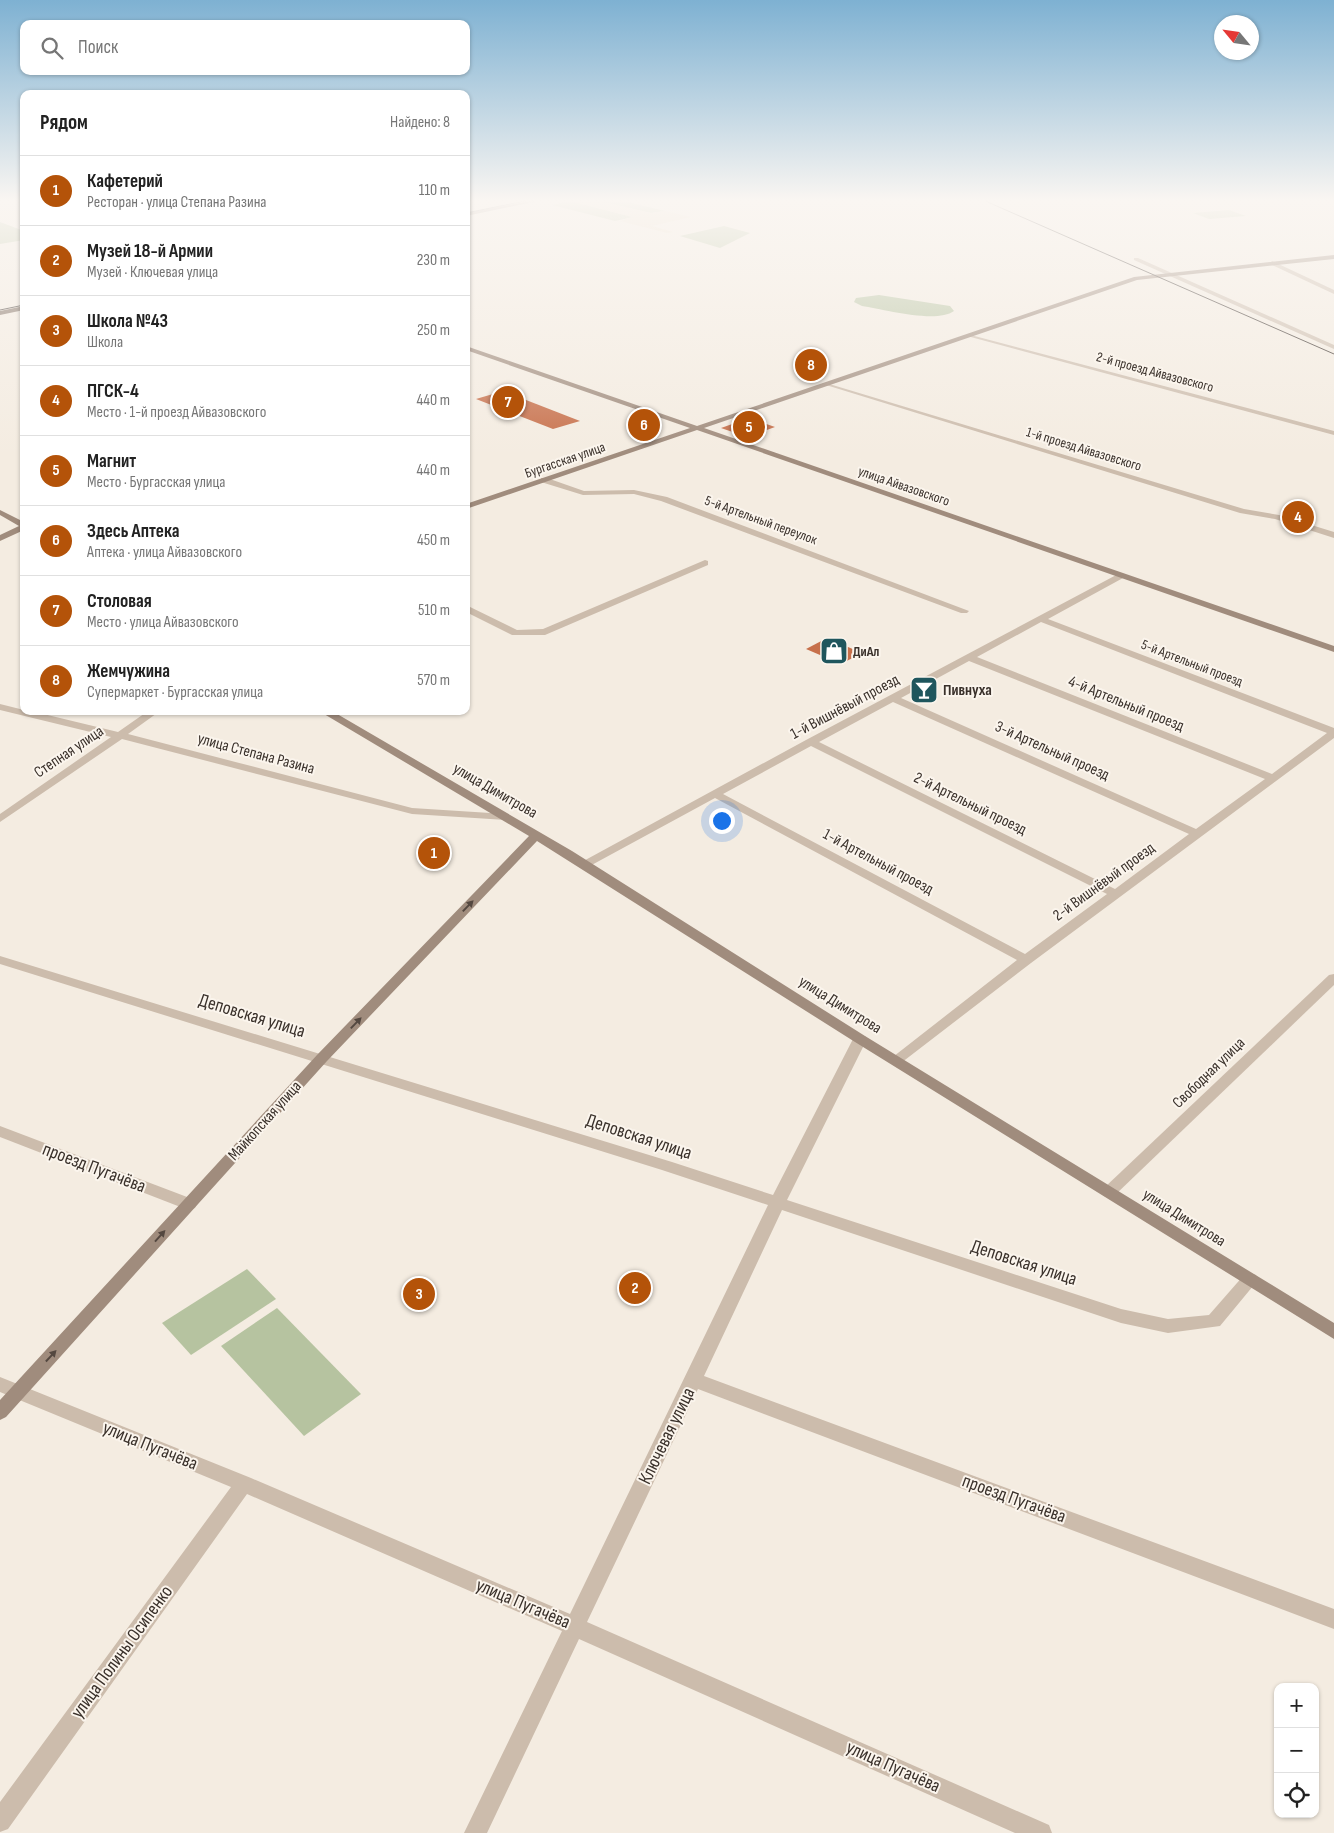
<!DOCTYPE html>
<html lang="ru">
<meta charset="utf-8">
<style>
body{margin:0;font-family:"Sofia Sans Condensed",sans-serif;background:#f6f6f6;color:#222}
.controls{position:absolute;right:15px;bottom:15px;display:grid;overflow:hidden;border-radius:10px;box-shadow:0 1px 4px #0004}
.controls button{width:45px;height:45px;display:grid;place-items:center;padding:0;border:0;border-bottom:1px solid #e0e0e0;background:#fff;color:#222;font:25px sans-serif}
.compass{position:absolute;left:1214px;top:15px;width:45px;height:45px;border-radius:50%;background:#fff;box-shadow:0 1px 4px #0004;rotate:299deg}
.you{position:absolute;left:721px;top:820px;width:18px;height:18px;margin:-12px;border:4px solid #fff;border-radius:50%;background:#1a73e8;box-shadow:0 0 0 8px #1a73e833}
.badge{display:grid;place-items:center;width:32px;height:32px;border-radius:50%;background:#b45309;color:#fff;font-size:16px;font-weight:700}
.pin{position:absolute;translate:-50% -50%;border:2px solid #fff;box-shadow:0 1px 5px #0006}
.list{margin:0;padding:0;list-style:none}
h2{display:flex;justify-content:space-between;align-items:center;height:65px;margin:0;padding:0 20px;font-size:21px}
h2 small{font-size:16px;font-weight:400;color:#767676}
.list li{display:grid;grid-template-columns:32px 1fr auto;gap:15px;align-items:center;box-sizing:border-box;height:70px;padding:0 20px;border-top:1px solid #e0e0e0}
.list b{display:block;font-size:19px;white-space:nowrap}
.list p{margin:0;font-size:16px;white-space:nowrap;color:#767676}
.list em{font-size:16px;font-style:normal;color:#767676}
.icon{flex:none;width:28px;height:28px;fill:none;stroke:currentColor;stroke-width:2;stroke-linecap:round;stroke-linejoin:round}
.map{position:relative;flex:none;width:1334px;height:1833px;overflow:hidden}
.search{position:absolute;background:#fff;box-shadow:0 1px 4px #0004;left:20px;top:20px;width:450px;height:55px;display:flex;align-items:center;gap:12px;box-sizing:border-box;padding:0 18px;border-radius:10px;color:#767676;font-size:19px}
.panel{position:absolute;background:#fff;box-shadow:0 1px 4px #0004;left:20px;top:90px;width:450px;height:625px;border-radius:10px}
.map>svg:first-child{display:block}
</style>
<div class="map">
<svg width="1334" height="1833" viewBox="0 0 1334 1833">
<rect width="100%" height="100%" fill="#f4ece1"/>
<g fill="#b6c3a0">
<polygon points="594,200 620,200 665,211 651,213"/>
<polygon points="570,201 633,217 615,221 552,205"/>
<polygon points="1229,210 1246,216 1209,219 1193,213"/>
<polygon points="0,222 24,231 24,240 0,244"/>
<polygon points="724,226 750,233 720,248 680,236"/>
<path d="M879,295L950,306L954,311C936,324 883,309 862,306L854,302L856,298Z"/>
<polygon points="247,1269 276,1299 191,1355 162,1323"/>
<polygon points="277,1308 361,1394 304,1436 221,1346"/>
</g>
<polygon fill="#ecdec8" points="567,200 594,200 651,213 665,211 691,217 652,226 673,232 667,233 620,221 632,217"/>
<g fill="#c7704b">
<polygon points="503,391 580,421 553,429 476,399"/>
<polygon points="749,418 775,427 747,437 721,428"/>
<polygon points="827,638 862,653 841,664 806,649"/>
</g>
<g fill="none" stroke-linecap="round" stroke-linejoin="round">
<g fill="#ccbcac" fill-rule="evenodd">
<polygon points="1134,258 1138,258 1334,345 1334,349 1134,260"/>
<polygon points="1272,261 1334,290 1334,294 1270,264"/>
<polygon points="967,334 1334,431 1334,435 967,336"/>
<polygon points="826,383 1244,509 1279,515 1334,532 1334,538 1275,519 1240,513 826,385"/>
<polygon points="541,478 547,478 584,491 634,490 667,497 969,611 967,613 961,613 661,501 634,494 583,495 541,482"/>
<polygon points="705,560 708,561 708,565 545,635 512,635 466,612 466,605 517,630 543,629"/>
<path d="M1120,573L1123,574V578L1048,619L1334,728V738L1031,963L901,1063H891L889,1060L1017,960L715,798L588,867H580L578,864L806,740ZM1041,622L1327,733L1272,774L977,657ZM969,661L1265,779L1196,829L901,698ZM893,702L1189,834L1115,889L819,742ZM811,746L1107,894L1025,954L723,794Z"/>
<polygon points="0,704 24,710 24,711 31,711 118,732 148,711 160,711 128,734 412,808 506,814 512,817 506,820 412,814 122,739 0,822 0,814 111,737 0,710"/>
<polygon points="0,956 672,1162 773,1195 853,1039 855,1036 865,1036 867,1039 787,1200 1121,1309 1168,1319 1209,1315 1244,1275 1250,1273 1256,1275 1258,1280 1220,1326 1168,1333 1121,1323 782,1210 704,1376 1334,1609 1334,1629 698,1389 587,1622 1049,1825 1052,1833 1015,1833 579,1639 487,1833 464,1833 562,1631 247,1494 8,1829 0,1832 0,1802 231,1487 0,1392 0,1377 251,1478 570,1614 768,1205 662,1170 0,964"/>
<polygon points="1334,974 1334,985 1114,1196 1109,1198 1104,1196 1101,1192 1104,1188 1329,975"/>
<polygon points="0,1126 195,1200 197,1204 195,1208 189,1210 183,1208 0,1137"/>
</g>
<g fill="#a08c7d" fill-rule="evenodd">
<polygon points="1334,255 1334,259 1137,280 704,428 1334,646 1334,652 697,430 466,509 466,504 690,428 466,350 466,346 697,426 1134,277"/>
<polygon points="0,510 24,522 24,530 0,541 0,535 19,526 0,515"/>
<polygon points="319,711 332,711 572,851 865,1036 1334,1323 1334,1339 855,1042 537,841 327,1061 6,1417 0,1420 0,1400 317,1055 529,836"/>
</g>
<g fill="#7c695c" fill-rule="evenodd">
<polygon points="535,200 543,200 466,216 466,213"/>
<polygon points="24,306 24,310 0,315 0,311"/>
</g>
<g stroke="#3a312b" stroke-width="1">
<polyline points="983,200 1334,354"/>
<polyline points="466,213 530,200"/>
<polyline points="0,310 24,305"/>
</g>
</g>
<defs><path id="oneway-solid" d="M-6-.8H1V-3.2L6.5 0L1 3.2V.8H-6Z" transform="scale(1.25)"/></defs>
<g fill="#544840">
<use href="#oneway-solid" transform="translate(468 906) rotate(-46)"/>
<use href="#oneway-solid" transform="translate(356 1023) rotate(-46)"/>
<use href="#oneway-solid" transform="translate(160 1236) rotate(-48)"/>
<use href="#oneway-solid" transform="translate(51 1356) rotate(-47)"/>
</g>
<linearGradient id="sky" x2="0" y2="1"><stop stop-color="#7eb1d2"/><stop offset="0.44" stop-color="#faf6f2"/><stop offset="1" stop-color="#faf6f2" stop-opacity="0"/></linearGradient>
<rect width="1334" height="456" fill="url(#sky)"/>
<defs>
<symbol id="shop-square" viewBox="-11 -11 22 22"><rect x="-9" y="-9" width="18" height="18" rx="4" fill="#1f565d" stroke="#fbf5ed"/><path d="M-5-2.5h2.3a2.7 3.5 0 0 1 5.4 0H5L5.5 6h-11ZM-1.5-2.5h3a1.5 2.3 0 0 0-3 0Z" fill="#fff"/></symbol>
<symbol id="bar-square" viewBox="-11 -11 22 22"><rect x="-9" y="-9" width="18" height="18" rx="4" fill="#1f565d" stroke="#fbf5ed"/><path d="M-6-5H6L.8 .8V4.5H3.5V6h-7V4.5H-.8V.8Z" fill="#fff"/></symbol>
</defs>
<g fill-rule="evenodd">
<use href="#shop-square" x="818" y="635" width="32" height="32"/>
<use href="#bar-square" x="908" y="674" width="32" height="32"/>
</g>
<g text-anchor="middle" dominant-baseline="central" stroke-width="4" stroke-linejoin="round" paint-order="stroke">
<g font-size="14" fill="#3a312b" stroke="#fbf5ed">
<text transform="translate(1155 372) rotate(15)">2-й проезд Айвазовского</text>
<text transform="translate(1084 449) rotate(17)">1-й проезд Айвазовского</text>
<text transform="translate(565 460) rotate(-19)">Бургасская улица</text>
<text transform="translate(904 486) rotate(19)">улица Айвазовского</text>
<text transform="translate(761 520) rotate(20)">5-й Артельный переулок</text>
<text transform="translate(1192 663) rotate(21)">5-й Артельный проезд</text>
</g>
<g font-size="14" font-weight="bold" fill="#3a312b" stroke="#fbf5ed" text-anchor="start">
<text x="853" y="651">ДиАл</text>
</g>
<g font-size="16" font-weight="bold" fill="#3a312b" stroke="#fbf5ed" text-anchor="start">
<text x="943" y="690">Пивнуха</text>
</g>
<g font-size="16" fill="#3a312b" stroke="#fbf5ed">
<text transform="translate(1126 704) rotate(22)">4-й Артельный проезд</text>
<text transform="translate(845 707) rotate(-28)">1-й Вишнёвый проезд</text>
<text transform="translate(1052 751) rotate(24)">3-й Артельный проезд</text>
<text transform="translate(69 752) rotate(-34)">Степная улица</text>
<text transform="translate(256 754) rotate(15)">улица Степана Разина</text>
<text transform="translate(495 791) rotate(30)">улица Димитрова</text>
<text transform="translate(970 804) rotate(26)">2-й Артельный проезд</text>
<text transform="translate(878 862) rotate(28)">1-й Артельный проезд</text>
<text transform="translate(1104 882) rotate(-36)">2-й Вишнёвый проезд</text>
<text transform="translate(840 1005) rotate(32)">улица Димитрова</text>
<text transform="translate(1209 1073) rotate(-44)">Свободная улица</text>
<text transform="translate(265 1121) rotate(-48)">Майкопская улица</text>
<text transform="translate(1184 1218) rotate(32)">улица Димитрова</text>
</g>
<g font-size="19" fill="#3a312b" stroke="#fbf5ed">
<text transform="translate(252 1016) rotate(17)">Деповская улица</text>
<text transform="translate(639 1137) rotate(18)">Деповская улица</text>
<text transform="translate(94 1168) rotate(21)">проезд Пугачёва</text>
<text transform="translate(1024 1263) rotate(18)">Деповская улица</text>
<text transform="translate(667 1436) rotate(-64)">Ключевая улица</text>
<text transform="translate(150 1446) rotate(22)">улица Пугачёва</text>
<text transform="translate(1014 1499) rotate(20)">проезд Пугачёва</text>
<text transform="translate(523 1604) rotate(23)">улица Пугачёва</text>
<text transform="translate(122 1652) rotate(-54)">улица Полины Осипенко</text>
<text transform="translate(893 1767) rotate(24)">улица Пугачёва</text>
</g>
</g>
</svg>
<div class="controls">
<button>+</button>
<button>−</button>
<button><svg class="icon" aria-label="locate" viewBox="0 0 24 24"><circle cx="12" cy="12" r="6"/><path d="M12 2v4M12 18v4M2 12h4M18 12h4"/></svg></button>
</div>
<svg class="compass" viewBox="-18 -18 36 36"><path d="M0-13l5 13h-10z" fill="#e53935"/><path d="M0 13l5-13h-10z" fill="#767676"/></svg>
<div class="you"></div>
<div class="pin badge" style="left:434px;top:853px">1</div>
<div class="pin badge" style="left:635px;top:1288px">2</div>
<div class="pin badge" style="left:419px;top:1294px">3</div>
<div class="pin badge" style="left:1298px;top:517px">4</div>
<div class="pin badge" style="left:749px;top:427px">5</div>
<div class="pin badge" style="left:644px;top:425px">6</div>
<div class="pin badge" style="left:508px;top:402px">7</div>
<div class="pin badge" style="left:811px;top:365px">8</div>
<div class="search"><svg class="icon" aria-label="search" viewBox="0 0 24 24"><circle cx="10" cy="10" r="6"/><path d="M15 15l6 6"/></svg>Поиск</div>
<section class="panel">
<h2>Рядом<small>Найдено: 8</small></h2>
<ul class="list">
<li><span class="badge">1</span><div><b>Кафетерий</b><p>Ресторан · улица Степана Разина</p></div><em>110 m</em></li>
<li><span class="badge">2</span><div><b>Музей 18-й Армии</b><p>Музей · Ключевая улица</p></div><em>230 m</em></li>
<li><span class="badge">3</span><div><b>Школа №43</b><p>Школа</p></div><em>250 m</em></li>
<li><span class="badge">4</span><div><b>ПГСК-4</b><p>Место · 1-й проезд Айвазовского</p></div><em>440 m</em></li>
<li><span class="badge">5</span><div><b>Магнит</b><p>Место · Бургасская улица</p></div><em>440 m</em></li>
<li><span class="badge">6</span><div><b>Здесь Аптека</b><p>Аптека · улица Айвазовского</p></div><em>450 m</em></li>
<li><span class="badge">7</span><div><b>Столовая</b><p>Место · улица Айвазовского</p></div><em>510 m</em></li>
<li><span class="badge">8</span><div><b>Жемчужина</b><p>Супермаркет · Бургасская улица</p></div><em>570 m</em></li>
</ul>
</section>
</div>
